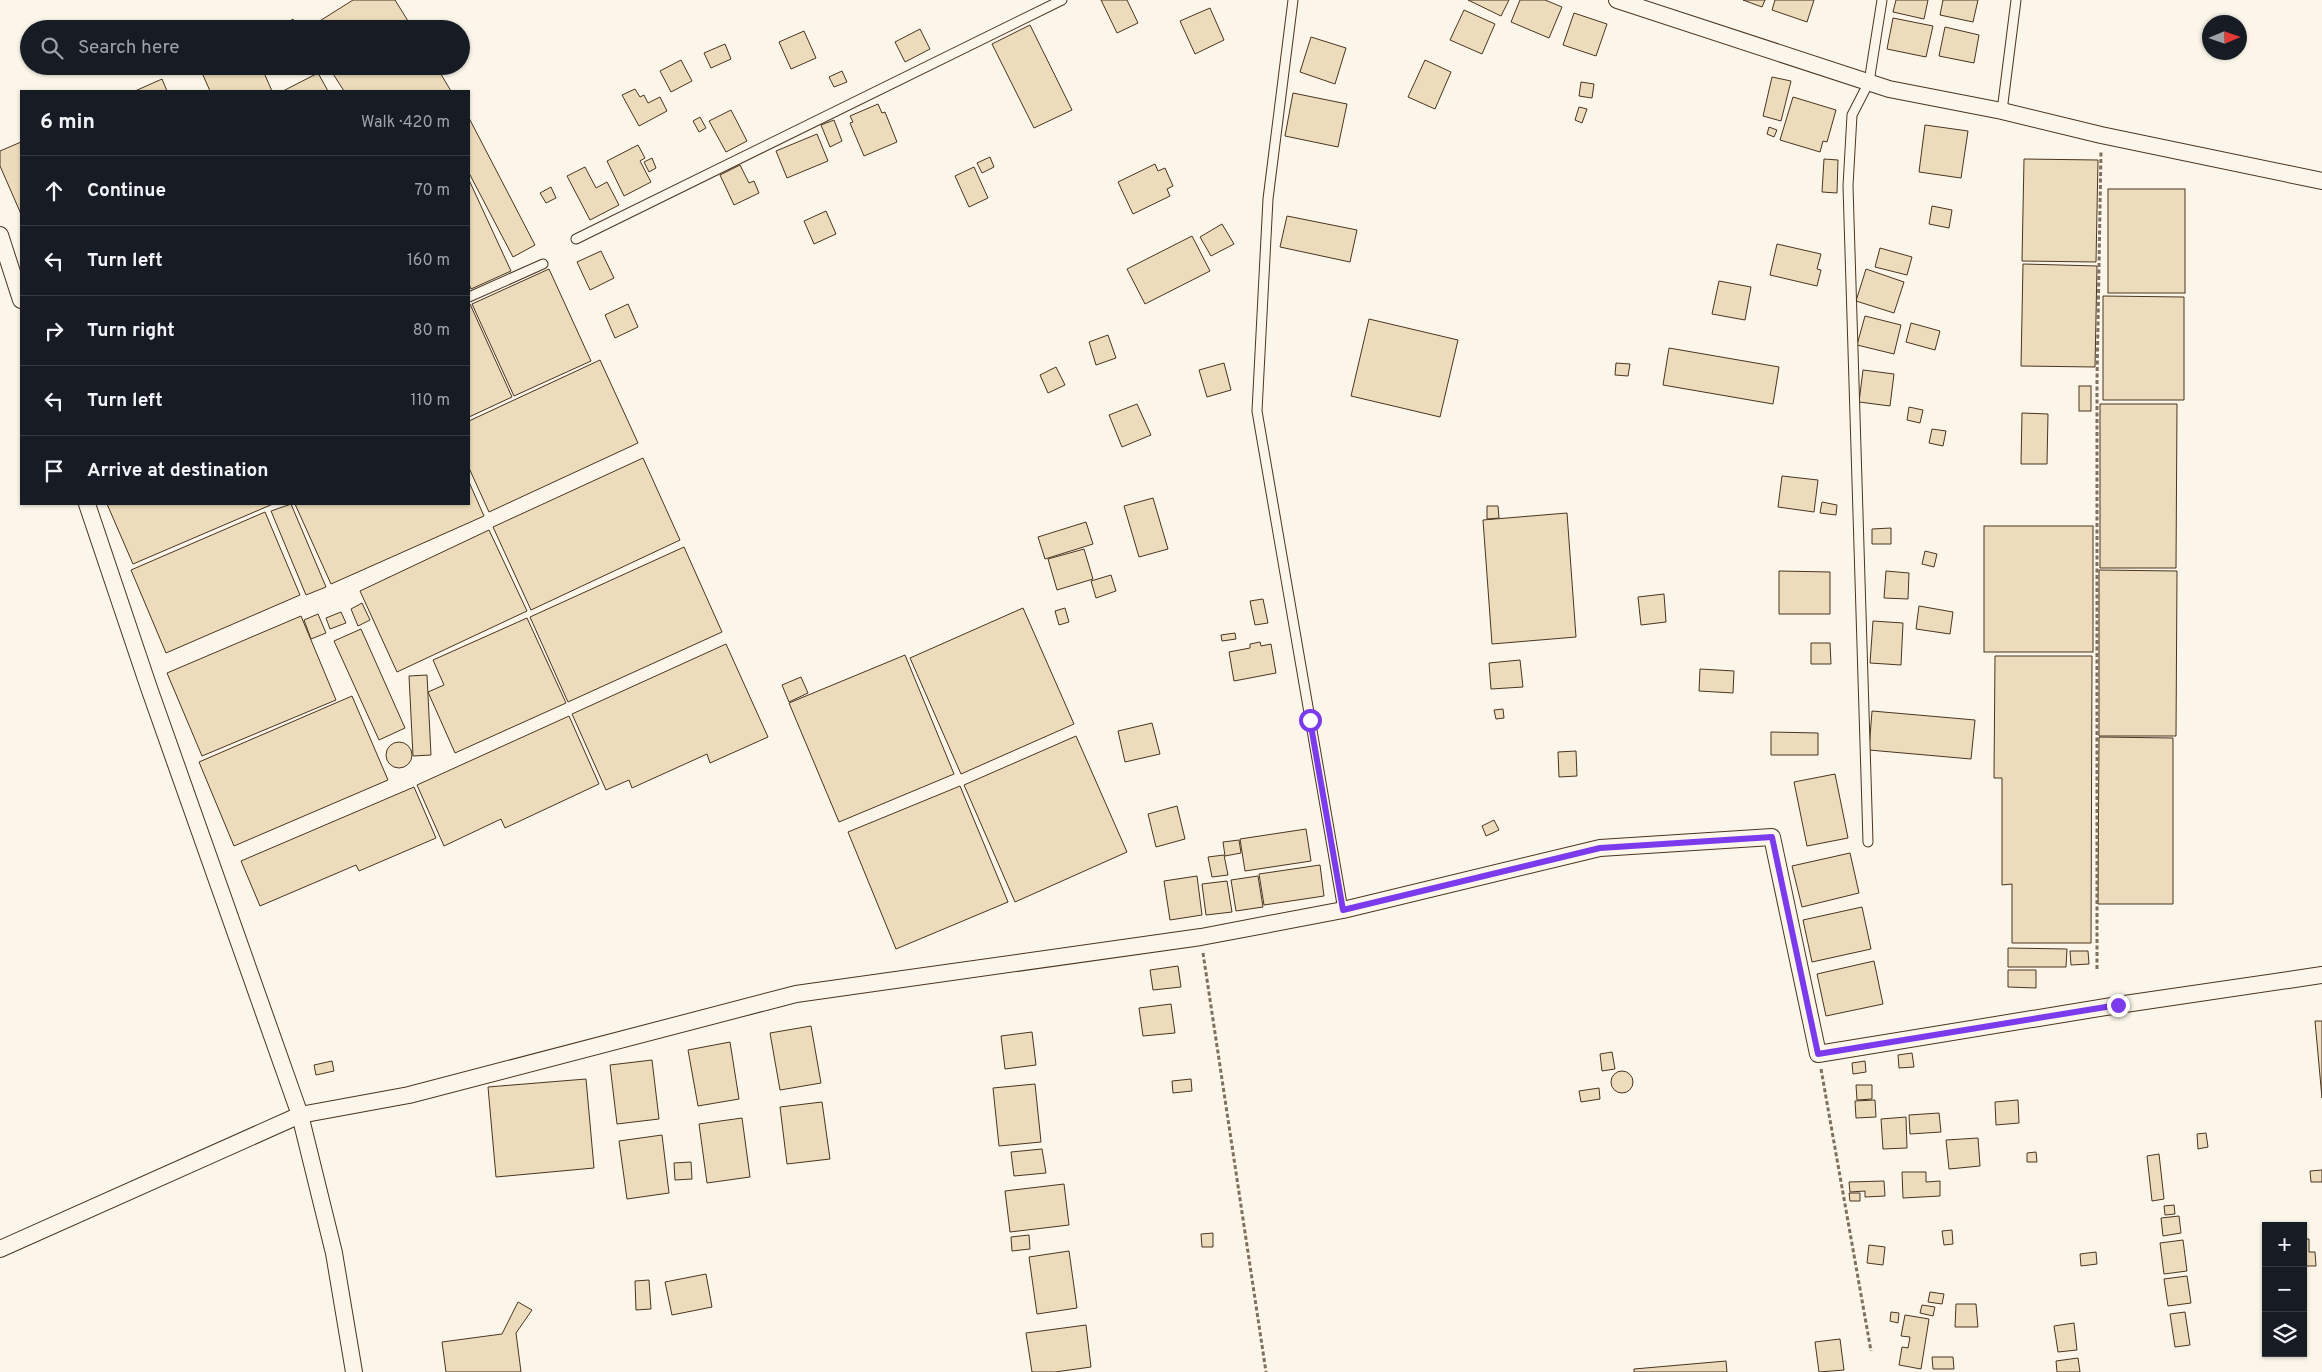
<!DOCTYPE html>
<meta charset="utf-8">
<style>
body{margin:0;font-family:Overpass,sans-serif;background:#242831;color:#f1f3f6}
.controls{position:absolute;right:15px;bottom:15px;display:grid;overflow:hidden;border-radius:0px;box-shadow:0 1px 4px #0004}
.controls button{width:45px;height:45px;display:grid;place-items:center;padding:0;border:0;border-bottom:1px solid #363941;background:#171b24;color:#f1f3f6;font:25px sans-serif}
.compass{position:absolute;left:2202px;top:15px;width:45px;height:45px;border-radius:50%;background:#171b24;box-shadow:0 1px 4px #0004;rotate:88deg}
.stop{position:absolute;width:15px;height:15px;margin:-11px;border:4px solid #7c3aed;border-radius:50%;background:#fff}
.stop.end{background:#7c3aed;border-color:#fff;box-shadow:0 1px 5px #0008}
.list{margin:0;padding:0;list-style:none}
h2{display:flex;justify-content:space-between;align-items:center;height:65px;margin:0;padding:0 20px;font-size:21px}
h2 small{font-size:16px;font-weight:400;color:#9ea1a6}
.list li{display:grid;grid-template-columns:32px 1fr auto;gap:15px;align-items:center;box-sizing:border-box;height:70px;padding:0 20px;border-top:1px solid #363941}
.list b{display:block;font-size:19px;white-space:nowrap}
.list em{font-size:16px;font-style:normal;color:#9ea1a6}
.icon{flex:none;width:28px;height:28px;fill:none;stroke:currentColor;stroke-width:2;stroke-linecap:round;stroke-linejoin:round}
.map{position:relative;flex:none;width:2322px;height:1372px;overflow:hidden}
.search{position:absolute;background:#171b24;box-shadow:0 1px 4px #0004;left:20px;top:20px;width:450px;height:55px;display:flex;align-items:center;gap:12px;box-sizing:border-box;padding:0 18px;border-radius:28px;color:#9ea1a6;font-size:19px}
.panel{position:absolute;background:#171b24;box-shadow:0 1px 4px #0004;left:20px;top:90px;width:450px;height:415px;border-radius:0px}
.map>svg:first-child{display:block}
</style>
<div class="map">
<svg width="2322" height="1372" viewBox="0 0 2322 1372">
<rect width="100%" height="100%" fill="#fbf6e9"/>
<g fill="#ecdcbc" stroke="#4a3520">
<polygon points="353,0 395,0 413,29 307,29"/>
<polygon points="1101,0 1127,0 1138,23 1117,33"/>
<polygon points="1468,0 1509,0 1501,16"/>
<polygon points="1520,0 1545,0 1562,7 1549,38 1511,22"/>
<polygon points="1743,0 1765,0 1762,7"/>
<polygon points="1775,0 1814,0 1807,22 1772,10"/>
<polygon points="1896,0 1928,0 1924,19 1893,12"/>
<polygon points="1943,0 1978,0 1973,22 1940,15"/>
<polygon points="1210,8 1224,40 1195,54 1180,21"/>
<polygon points="1464,10 1495,24 1482,54 1450,40"/>
<polygon points="1574,13 1607,24 1596,56 1563,45"/>
<polygon points="1893,18 1933,26 1926,57 1887,49"/>
<polygon points="293,19 298,29 277,29"/>
<polygon points="1030,25 1072,110 1034,128 992,44"/>
<polygon points="1945,27 1979,35 1974,63 1939,56"/>
<polygon points="920,29 930,49 905,62 895,42"/>
<polygon points="804,31 816,58 791,69 779,42"/>
<polygon points="1311,37 1346,48 1335,84 1300,72"/>
<polygon points="725,44 731,59 711,68 704,53"/>
<polygon points="681,60 692,81 671,92 660,71"/>
<polygon points="1425,60 1451,72 1435,109 1408,97"/>
<polygon points="199,66 261,66 272,91 210,91"/>
<polygon points="328,66 436,66 451,91 344,91"/>
<polygon points="842,71 847,82 834,87 829,77"/>
<polygon points="318,73 328,91 283,91"/>
<polygon points="1772,77 1791,81 1781,121 1763,116"/>
<polygon points="162,79 167,91 135,91"/>
<polygon points="1581,82 1594,84 1592,98 1579,96"/>
<polygon points="635,89 640,97 644,95 648,103 660,97 667,111 639,126 622,95"/>
<polygon points="1293,93 1347,104 1338,147 1285,136"/>
<polygon points="1793,97 1836,110 1827,142 1823,141 1820,152 1780,140"/>
<polygon points="878,104 882,113 885,112 897,142 864,156 850,123 853,122 850,116"/>
<polygon points="1579,107 1587,109 1582,123 1575,120"/>
<polygon points="731,110 747,141 726,152 709,121"/>
<polygon points="700,117 706,128 699,132 693,121"/>
<polygon points="469,118 535,245 513,257 469,173"/>
<polygon points="834,120 842,141 830,147 821,125"/>
<polygon points="1925,125 1968,131 1961,178 1919,172"/>
<polygon points="1769,127 1777,130 1774,137 1767,134"/>
<polygon points="817,134 828,161 787,178 776,151"/>
<polygon points="21,142 21,214 0,166 0,151"/>
<polygon points="638,145 645,158 640,161 651,182 624,196 607,161"/>
<polygon points="990,157 994,167 982,173 977,163"/>
<polygon points="652,158 656,168 649,172 644,162"/>
<polygon points="1824,159 1838,160 1837,193 1822,192"/>
<polygon points="2024,159 2098,160 2096,262 2022,261"/>
<polygon points="1155,164 1158,171 1165,168 1173,186 1167,189 1170,196 1133,214 1118,182"/>
<polygon points="740,165 749,183 754,181 759,193 734,205 720,175"/>
<polygon points="585,167 596,188 607,182 619,205 590,220 567,176"/>
<polygon points="974,167 988,198 969,207 955,176"/>
<polygon points="469,180 511,271 471,289 469,284"/>
<polygon points="551,187 556,198 546,203 540,193"/>
<rect x="2108" y="189" width="77" height="104"/>
<polygon points="1932,206 1952,210 1949,228 1929,224"/>
<polygon points="826,211 836,234 814,244 804,221"/>
<polygon points="1287,216 1357,230 1350,262 1280,247"/>
<polygon points="1222,224 1234,244 1211,256 1200,237"/>
<polygon points="1192,236 1210,271 1145,304 1127,269"/>
<polygon points="1777,244 1821,254 1817,269 1821,270 1817,286 1770,275"/>
<polygon points="1880,248 1912,257 1907,275 1875,267"/>
<polygon points="601,251 614,278 590,290 577,262"/>
<polygon points="2023,264 2097,266 2095,367 2021,366"/>
<polygon points="549,269 591,361 514,396 472,304"/>
<polygon points="1866,269 1904,282 1894,313 1856,301"/>
<polygon points="1719,281 1751,287 1745,320 1712,314"/>
<polygon points="2103,296 2184,297 2184,400 2103,400"/>
<polygon points="470,304 512,397 469,417 469,305"/>
<polygon points="628,304 638,327 615,338 605,315"/>
<polygon points="1865,316 1901,325 1894,354 1857,345"/>
<polygon points="1369,319 1458,340 1440,417 1351,396"/>
<polygon points="1911,323 1940,331 1935,350 1906,342"/>
<polygon points="1108,335 1116,358 1096,365 1089,342"/>
<polygon points="1669,348 1779,367 1773,404 1663,385"/>
<polygon points="600,360 638,443 489,512 469,468 469,421"/>
<polygon points="1224,363 1231,390 1207,397 1199,370"/>
<polygon points="1616,363 1630,364 1628,376 1615,375"/>
<polygon points="1056,367 1065,385 1048,393 1040,375"/>
<polygon points="1863,370 1894,374 1890,406 1859,402"/>
<rect x="2079" y="386" width="12" height="25"/>
<polygon points="1137,404 1151,435 1122,447 1109,415"/>
<polygon points="2100,404 2177,404 2176,568 2100,568"/>
<polygon points="1909,407 1923,410 1920,423 1907,420"/>
<polygon points="2022,413 2048,414 2047,464 2021,464"/>
<polygon points="1932,429 1946,431 1943,446 1929,443"/>
<polygon points="643,458 680,540 531,610 493,527"/>
<polygon points="1782,476 1818,480 1814,512 1778,507"/>
<polygon points="469,482 484,516 331,584 295,504 469,504"/>
<polygon points="1153,498 1168,549 1139,557 1124,506"/>
<polygon points="1822,502 1837,505 1836,515 1820,513"/>
<polygon points="107,504 273,504 133,564"/>
<polygon points="291,504 326,587 306,595 271,511"/>
<polygon points="1487,506 1498,506 1499,518 1487,519"/>
<polygon points="265,512 300,595 166,653 131,570"/>
<polygon points="1567,513 1576,637 1492,644 1483,520"/>
<polygon points="1086,522 1093,544 1045,559 1038,537"/>
<rect x="1984" y="526" width="109" height="126"/>
<polygon points="1891,528 1891,544 1872,544 1872,529"/>
<polygon points="489,530 527,611 397,672 360,591"/>
<polygon points="684,547 722,632 568,702 530,617"/>
<polygon points="1084,549 1093,579 1057,590 1048,559"/>
<polygon points="1925,551 1937,554 1934,567 1922,564"/>
<polygon points="2099,570 2177,571 2176,736 2099,736"/>
<polygon points="1779,571 1830,572 1830,614 1779,614"/>
<polygon points="1886,571 1909,573 1908,599 1884,598"/>
<polygon points="1111,575 1116,591 1096,598 1091,581"/>
<polygon points="1664,594 1666,622 1641,625 1638,597"/>
<polygon points="1263,599 1268,623 1255,625 1250,601"/>
<polygon points="362,603 370,620 358,626 351,609"/>
<polygon points="1919,606 1953,612 1950,634 1916,629"/>
<polygon points="1023,608 1074,724 961,774 910,658"/>
<polygon points="1065,608 1069,622 1059,625 1055,611"/>
<polygon points="341,612 346,623 330,629 326,618"/>
<polygon points="318,614 326,633 311,639 304,620"/>
<polygon points="301,616 336,700 202,756 167,673"/>
<polygon points="527,618 566,703 455,753 428,692 444,685 433,660"/>
<polygon points="1873,621 1903,623 1901,665 1870,663"/>
<polygon points="361,629 405,728 379,740 334,641"/>
<polygon points="1235,633 1236,639 1222,641 1221,635"/>
<polygon points="1260,642 1261,646 1271,644 1276,673 1234,681 1229,652 1250,648 1250,644"/>
<polygon points="1811,643 1830,643 1831,664 1811,664"/>
<polygon points="726,644 768,737 710,763 707,754 632,788 629,780 606,790 572,714"/>
<polygon points="905,655 954,774 839,822 789,703"/>
<polygon points="1995,656 2092,656 2091,943 2012,943 2012,884 2002,885 2002,778 1994,778"/>
<polygon points="1520,660 1523,687 1491,689 1489,663"/>
<polygon points="1700,669 1734,671 1733,693 1699,691"/>
<polygon points="427,675 431,755 413,756 409,676"/>
<polygon points="801,677 808,693 789,702 782,685"/>
<polygon points="352,696 388,780 234,846 199,762"/>
<polygon points="1503,709 1504,718 1496,719 1494,710"/>
<polygon points="1872,711 1975,720 1971,759 1869,750"/>
<polygon points="569,716 599,784 505,828 501,819 444,846 417,785"/>
<polygon points="1152,723 1160,754 1125,762 1118,731"/>
<polygon points="1771,732 1818,733 1818,755 1771,755"/>
<polygon points="1076,736 1127,852 1015,902 964,785"/>
<polygon points="2099,737 2173,738 2173,904 2098,904"/>
<circle cx="399" cy="755" r="13"/>
<polygon points="1576,751 1577,776 1559,777 1558,752"/>
<polygon points="1835,774 1848,838 1807,846 1794,782"/>
<polygon points="960,786 1008,902 896,949 848,832"/>
<polygon points="414,787 436,838 359,871 356,865 260,906 241,861"/>
<polygon points="1177,806 1185,839 1156,847 1148,814"/>
<polygon points="1494,820 1499,830 1486,836 1482,826"/>
<polygon points="1306,829 1311,861 1245,871 1240,839"/>
<polygon points="1239,840 1241,853 1225,856 1223,842"/>
<polygon points="1850,853 1859,893 1802,907 1792,866"/>
<polygon points="1224,855 1228,875 1212,877 1208,857"/>
<polygon points="1320,865 1324,896 1264,905 1259,874"/>
<polygon points="1197,876 1202,915 1170,920 1164,881"/>
<polygon points="1258,876 1263,907 1236,911 1231,880"/>
<polygon points="1227,881 1232,912 1206,915 1202,884"/>
<polygon points="1862,907 1871,949 1812,962 1803,920"/>
<polygon points="2008,948 2067,949 2066,967 2008,967"/>
<polygon points="2070,951 2088,951 2089,964 2071,965"/>
<polygon points="1874,961 1883,1004 1826,1016 1817,974"/>
<polygon points="1178,966 1181,987 1153,990 1150,970"/>
<polygon points="2008,970 2036,970 2036,988 2008,987"/>
<polygon points="1171,1004 1175,1033 1143,1036 1139,1008"/>
<polygon points="2315,1021 2322,1021 2322,1098"/>
<polygon points="811,1026 821,1083 780,1090 770,1033"/>
<polygon points="1032,1032 1036,1065 1005,1069 1001,1036"/>
<polygon points="730,1042 739,1099 698,1106 688,1050"/>
<polygon points="1612,1052 1615,1069 1602,1071 1600,1054"/>
<polygon points="1912,1053 1914,1067 1899,1068 1898,1055"/>
<polygon points="652,1060 659,1119 617,1124 610,1065"/>
<polygon points="332,1061 334,1071 316,1075 314,1065"/>
<polygon points="1865,1061 1866,1072 1853,1074 1852,1063"/>
<circle cx="1622" cy="1082" r="11"/>
<polygon points="586,1079 594,1168 496,1177 488,1087"/>
<polygon points="1191,1079 1192,1091 1173,1093 1172,1081"/>
<polygon points="1035,1084 1041,1142 999,1146 993,1088"/>
<polygon points="1856,1085 1872,1085 1872,1099 1857,1100"/>
<polygon points="1599,1088 1600,1099 1581,1102 1579,1091"/>
<polygon points="1875,1100 1876,1117 1856,1118 1855,1101"/>
<polygon points="2018,1100 2019,1123 1996,1125 1995,1102"/>
<polygon points="822,1102 830,1159 787,1164 780,1107"/>
<polygon points="1939,1113 1941,1132 1910,1134 1909,1115"/>
<polygon points="1906,1117 1907,1148 1883,1149 1881,1119"/>
<polygon points="742,1118 750,1177 707,1183 699,1124"/>
<polygon points="2206,1133 2208,1147 2198,1149 2197,1134"/>
<polygon points="662,1135 669,1193 627,1199 619,1141"/>
<polygon points="1978,1138 1980,1166 1949,1169 1946,1140"/>
<polygon points="1042,1149 1046,1173 1014,1176 1011,1152"/>
<polygon points="2036,1152 2037,1162 2027,1162 2027,1153"/>
<polygon points="2159,1154 2164,1199 2152,1201 2147,1156"/>
<polygon points="691,1162 692,1179 675,1180 674,1163"/>
<polygon points="2322,1170 2322,1182 2311,1182 2310,1171"/>
<polygon points="1902,1172 1926,1172 1926,1182 1940,1181 1940,1196 1903,1198"/>
<polygon points="1884,1181 1885,1196 1865,1197 1865,1191 1850,1192 1849,1182"/>
<polygon points="1064,1184 1069,1225 1010,1232 1005,1191"/>
<polygon points="1849,1193 1860,1193 1860,1201 1850,1201"/>
<polygon points="2174,1205 2175,1214 2165,1215 2164,1206"/>
<polygon points="2179,1216 2181,1233 2163,1236 2161,1218"/>
<polygon points="1952,1230 1953,1244 1944,1245 1942,1231"/>
<polygon points="1213,1233 1213,1247 1202,1247 1201,1234"/>
<polygon points="1029,1235 1030,1249 1012,1251 1011,1237"/>
<polygon points="2303,1239 2309,1239 2309,1252 2315,1252 2316,1266 2303,1266"/>
<polygon points="2183,1240 2187,1271 2164,1274 2160,1243"/>
<polygon points="1869,1245 1885,1247 1883,1265 1867,1263"/>
<polygon points="1069,1251 1077,1308 1037,1314 1029,1257"/>
<polygon points="2096,1252 2097,1264 2081,1266 2080,1254"/>
<polygon points="706,1274 712,1307 672,1315 665,1282"/>
<polygon points="2187,1276 2191,1303 2168,1306 2164,1279"/>
<polygon points="649,1280 651,1309 636,1310 635,1281"/>
<polygon points="1930,1292 1944,1294 1942,1304 1928,1302"/>
<polygon points="518,1302 532,1310 516,1333 521,1372 446,1372 442,1342 502,1334"/>
<polygon points="1956,1304 1976,1304 1978,1327 1955,1327"/>
<polygon points="1922,1305 1935,1307 1933,1316 1920,1313"/>
<polygon points="1891,1312 1899,1313 1898,1323 1890,1321"/>
<polygon points="2185,1312 2190,1345 2175,1347 2170,1314"/>
<polygon points="1905,1315 1929,1319 1921,1369 1899,1365 1902,1347 1908,1348 1910,1337 1901,1336"/>
<polygon points="2074,1323 2077,1350 2058,1352 2054,1326"/>
<polygon points="1086,1325 1091,1367 1055,1372 1032,1372 1026,1333"/>
<polygon points="1840,1339 1844,1370 1819,1372 1815,1342"/>
<polygon points="1932,1357 1953,1357 1954,1369 1933,1369"/>
<polygon points="2078,1358 2080,1372 2057,1372 2056,1361"/>
<polygon points="1726,1361 1727,1372 1634,1372 1634,1369"/>
</g>
<g fill="none" stroke-linecap="round" stroke-linejoin="round">
<defs>
<g id="lane">
<polyline points="1293,0 1268,199 1257,411 1343,910"/>
<polyline points="2002,111 2016,0"/>
<polyline points="576,239 1062,0"/>
<polyline points="469,297 543,264"/>
<polyline points="1868,842 1848,186 1852,115 1869,82 1882,0"/>
</g>
<g id="street">
<polyline points="1617,0 1889,89 2002,111 2101,135 2322,181"/>
<polyline points="0,235 21,300"/>
<polyline points="87,504 149,688 300,1115 334,1253 354,1372"/>
<polyline points="0,1249 300,1115 409,1095 796,994 1201,937 1343,910 1600,848 1772,837 1818,1054 2118,1005 2322,975"/>
</g>
</defs>
<use href="#lane" stroke="#4a3520" stroke-width="11"/>
<use href="#street" stroke="#4a3520" stroke-width="18"/>
<g stroke="#7f6f5c" stroke-width="3" stroke-dasharray="4 2.5" stroke-linecap="butt">
<polyline points="1203,953 1266,1372"/>
<polyline points="2097,969 2097,380 2101,151"/>
<polyline points="1821,1069 1871,1351"/>
</g>
<use href="#lane" stroke="#fbf6e9" stroke-width="9"/>
<use href="#street" stroke="#fbf6e9" stroke-width="16"/>
</g>
<g fill="none" stroke-linecap="round" stroke-linejoin="round">
<polyline stroke="#7c3aed" stroke-width="6" points="1310,720 1343,910 1600,848 1772,837 1818,1054 2118,1005"/>
</g>
</svg>
<div class="controls">
<button>+</button>
<button>−</button>
<button><svg class="icon" aria-label="layers" viewBox="0 0 24 24"><path d="M12 4l9 5-9 5-9-5zM3 14l9 5 9-5"/></svg></button>
</div>
<svg class="compass" viewBox="-18 -18 36 36"><path d="M0-13l5 13h-10z" fill="#e53935"/><path d="M0 13l5-13h-10z" fill="#9ea1a6"/></svg>
<div class="stop" style="left:1310px;top:720px"></div>
<div class="stop end" style="left:2118px;top:1005px"></div>
<div class="search"><svg class="icon" aria-label="search" viewBox="0 0 24 24"><circle cx="10" cy="10" r="6"/><path d="M15 15l6 6"/></svg>Search here</div>
<section class="panel">
<h2>6 min<small>Walk · 420 m</small></h2>
<ul class="list">
<li><svg class="icon" aria-label="ahead" viewBox="0 0 24 24"><path d="M12 20V5M6 11l6-6 6 6"/></svg><div><b>Continue</b></div><em>70 m</em></li>
<li><svg class="icon" aria-label="left" viewBox="0 0 24 24"><path d="M17 20v-9H6M10 6l-5 5 5 5"/></svg><div><b>Turn left</b></div><em>160 m</em></li>
<li><svg class="icon" aria-label="right" viewBox="0 0 24 24"><path d="M7 20v-9h11M14 6l5 5-5 5"/></svg><div><b>Turn right</b></div><em>80 m</em></li>
<li><svg class="icon" aria-label="left" viewBox="0 0 24 24"><path d="M17 20v-9H6M10 6l-5 5 5 5"/></svg><div><b>Turn left</b></div><em>110 m</em></li>
<li><svg class="icon" aria-label="arrive" viewBox="0 0 24 24"><path d="M6 21V4h12l-3 4 3 4H6"/></svg><div><b>Arrive at destination</b></div></li>
</ul>
</section>
</div>
